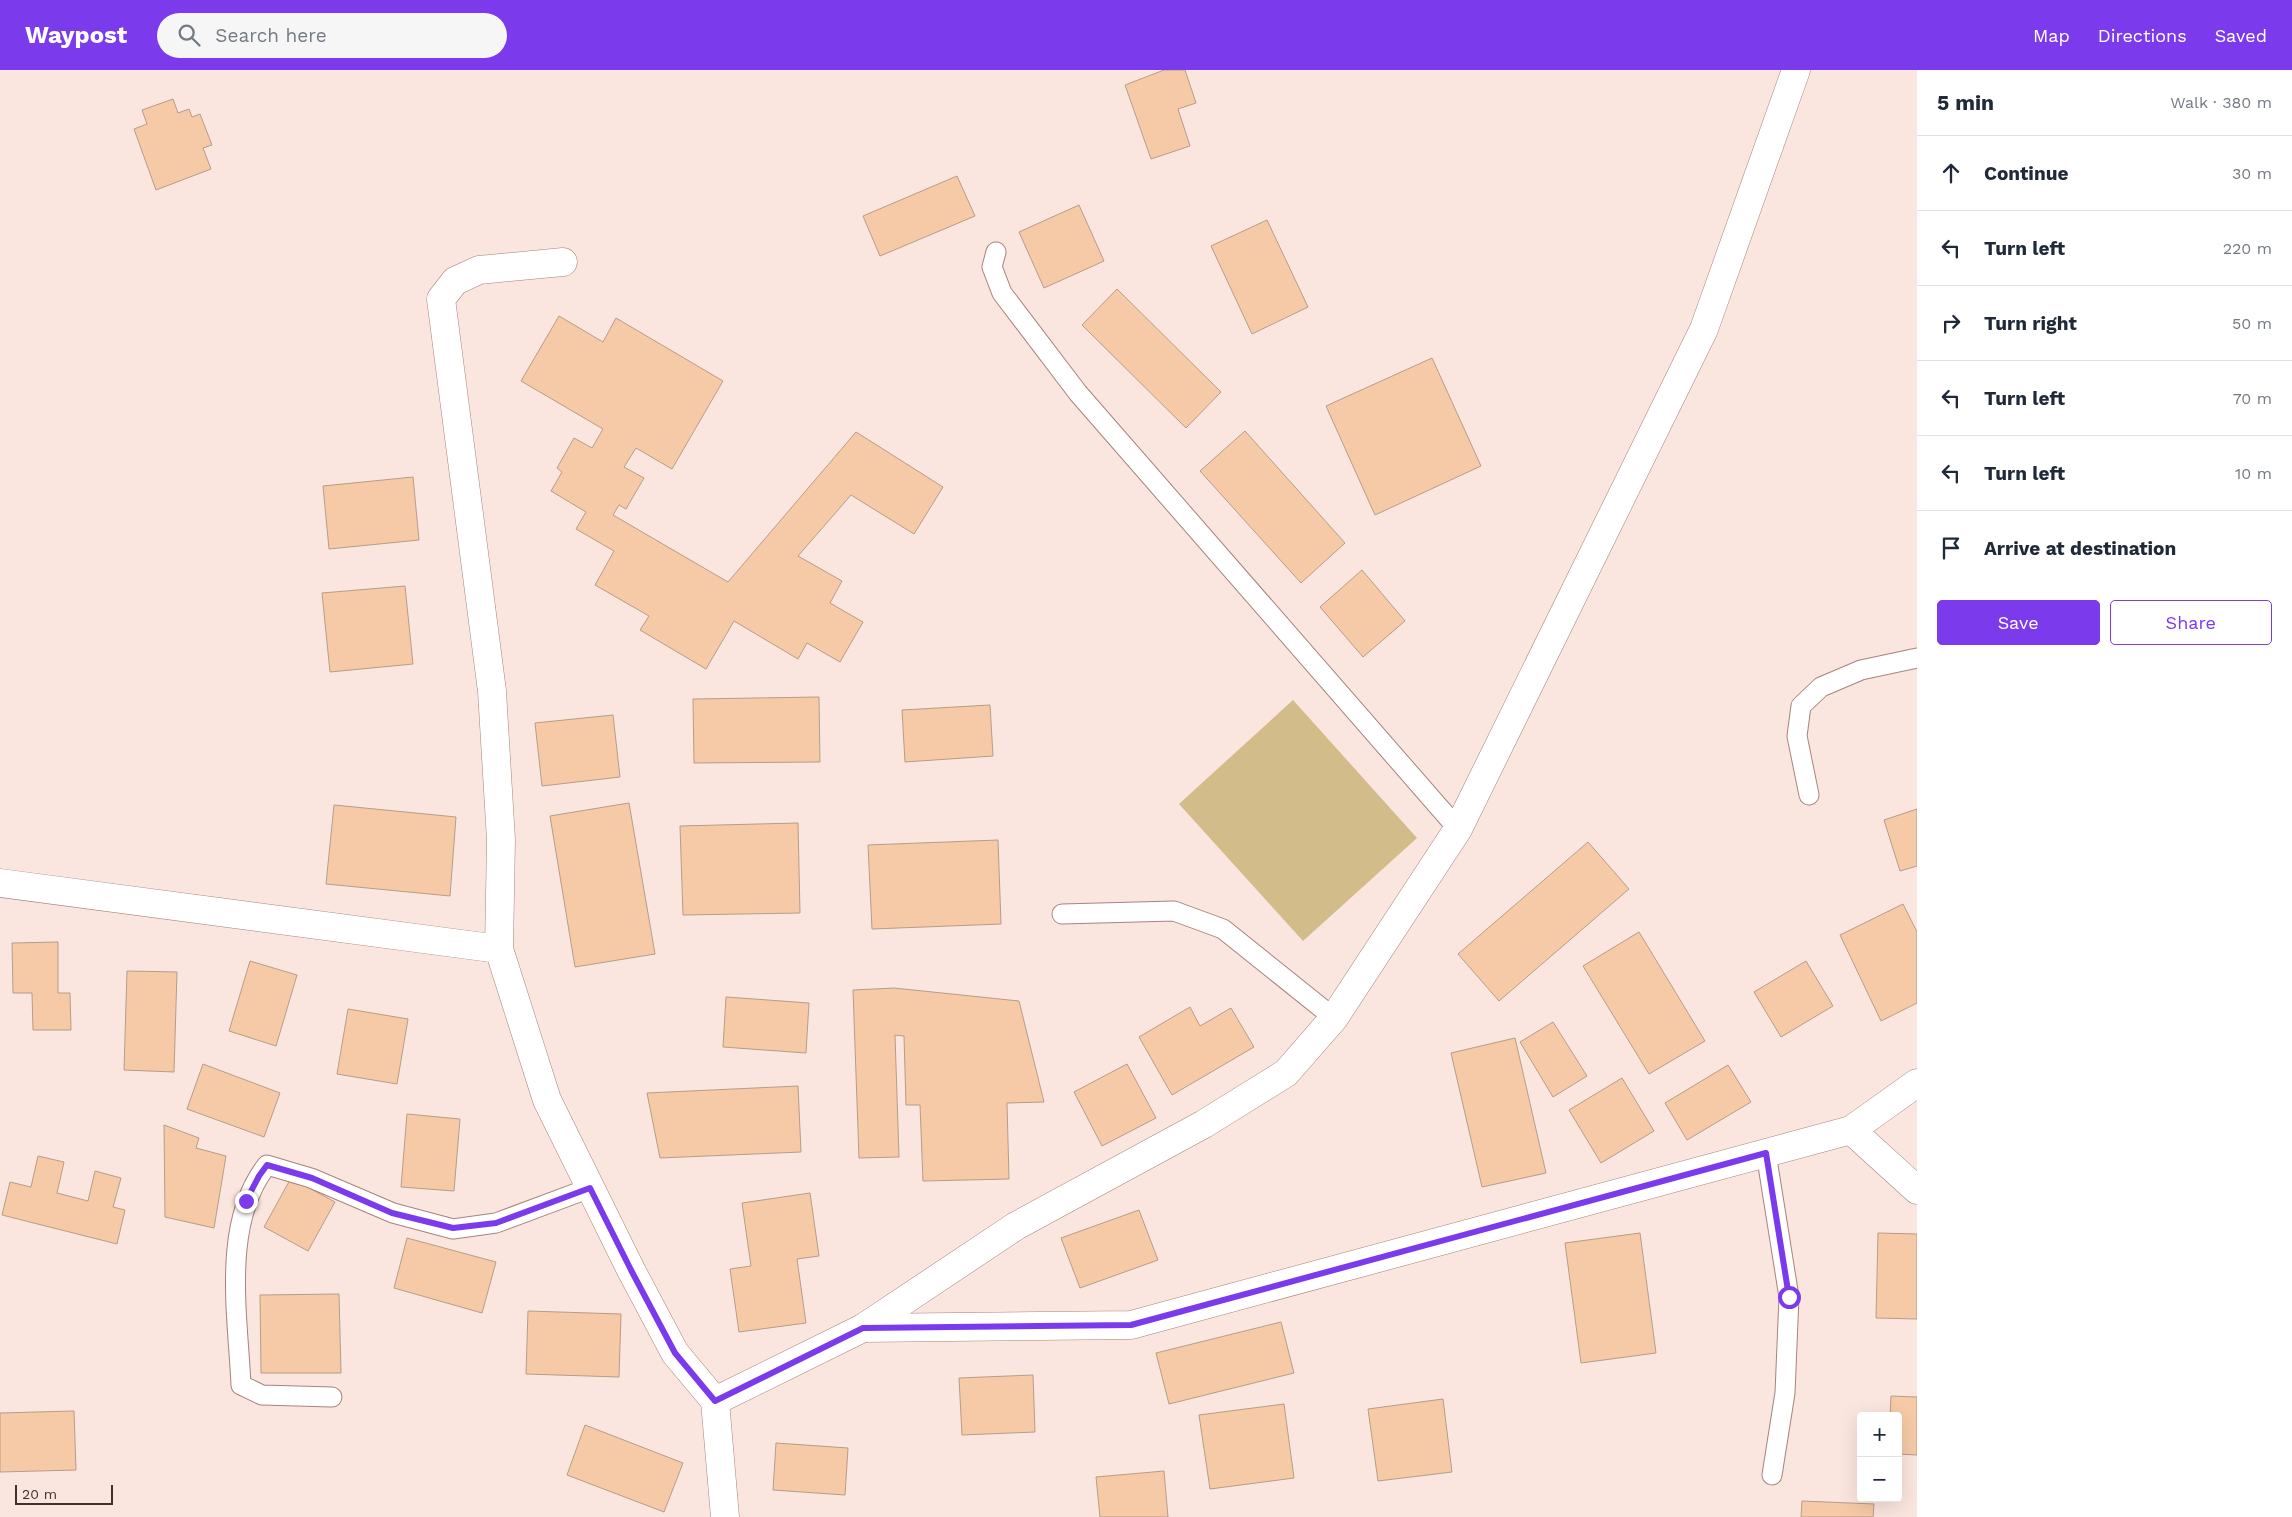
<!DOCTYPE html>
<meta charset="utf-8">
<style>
body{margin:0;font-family:"Work Sans",sans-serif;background:#f6f6f7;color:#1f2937}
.controls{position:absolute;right:15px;bottom:15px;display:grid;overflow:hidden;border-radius:5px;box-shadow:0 5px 20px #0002}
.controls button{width:45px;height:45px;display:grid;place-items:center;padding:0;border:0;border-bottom:1px solid #e0e1e3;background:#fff;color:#1f2937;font:25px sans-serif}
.scale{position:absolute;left:15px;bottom:12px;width:98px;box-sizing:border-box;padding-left:5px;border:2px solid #3f312e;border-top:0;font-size:14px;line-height:18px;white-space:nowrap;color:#3f312e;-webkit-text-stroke:4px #fbe5df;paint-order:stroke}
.stop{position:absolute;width:15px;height:15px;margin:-11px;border:4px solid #7c3aed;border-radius:50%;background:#fff}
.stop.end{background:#7c3aed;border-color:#fff;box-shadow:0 1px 5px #0008}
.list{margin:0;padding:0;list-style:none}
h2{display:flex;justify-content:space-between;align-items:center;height:65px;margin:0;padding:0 20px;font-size:21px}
h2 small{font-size:16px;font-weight:400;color:#747a83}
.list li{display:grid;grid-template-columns:32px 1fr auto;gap:15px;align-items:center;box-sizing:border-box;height:75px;padding:0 20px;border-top:1px solid #e0e1e3}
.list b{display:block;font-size:19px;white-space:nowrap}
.list em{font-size:16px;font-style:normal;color:#747a83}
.actions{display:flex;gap:10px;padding:15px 20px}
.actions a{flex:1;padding:11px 0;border:1px solid #7c3aed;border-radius:5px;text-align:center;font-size:18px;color:#7c3aed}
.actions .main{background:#7c3aed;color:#fff}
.icon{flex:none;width:28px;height:28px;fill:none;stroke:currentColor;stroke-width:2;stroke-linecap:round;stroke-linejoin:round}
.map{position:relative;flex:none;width:1917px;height:1447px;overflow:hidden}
header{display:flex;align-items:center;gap:30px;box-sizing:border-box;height:70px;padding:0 25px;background:#7c3aed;color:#fff}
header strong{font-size:24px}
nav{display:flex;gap:28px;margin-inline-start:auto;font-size:18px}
.search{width:350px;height:45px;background:#f6f6f7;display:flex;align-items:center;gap:12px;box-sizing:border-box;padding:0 18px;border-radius:28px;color:#747a83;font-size:19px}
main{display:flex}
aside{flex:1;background:#fff}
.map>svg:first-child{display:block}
</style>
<header>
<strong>Waypost</strong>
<div class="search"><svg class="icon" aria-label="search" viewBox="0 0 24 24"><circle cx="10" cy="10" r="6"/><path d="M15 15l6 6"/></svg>Search here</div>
<nav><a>Map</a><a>Directions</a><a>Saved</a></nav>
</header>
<main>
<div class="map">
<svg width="1917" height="1447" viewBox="0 0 1917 1447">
<rect width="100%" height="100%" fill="#fbe5df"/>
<polygon fill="#d2bc89" points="1293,630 1417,768 1303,871 1179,734"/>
<g fill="#f6caa6" stroke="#b69d88">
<polygon points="1164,0 1185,0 1196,33 1178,39 1190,76 1151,89 1125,15"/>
<polygon points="173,29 178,43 189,39 192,47 200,44 212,75 203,78 211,99 156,120 134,59 147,54 142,40"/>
<polygon points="957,106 975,146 880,186 863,146"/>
<polygon points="1079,135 1104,191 1044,218 1019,162"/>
<polygon points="1267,150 1308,237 1252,264 1211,176"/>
<polygon points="1117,219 1221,322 1186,358 1082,255"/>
<polygon points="559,246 603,272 616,248 723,311 672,399 636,378 624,397 644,408 626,439 619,435 613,445 728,512 856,362 943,417 914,464 851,425 798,486 842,511 830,533 863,552 840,592 807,573 798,589 734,551 706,599 640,560 649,546 595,515 614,481 576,459 586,442 551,421 562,402 557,398 574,368 592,378 603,359 521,311"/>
<polygon points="1432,288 1481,396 1375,445 1326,336"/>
<polygon points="1245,361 1345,473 1301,513 1200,401"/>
<polygon points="413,407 419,470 329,479 323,416"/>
<polygon points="1362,500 1405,551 1363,587 1320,537"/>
<polygon points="405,516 413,594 330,602 322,523"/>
<polygon points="819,627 820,692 694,693 693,629"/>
<polygon points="990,635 993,686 905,692 902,640"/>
<polygon points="613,645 620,707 542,716 535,653"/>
<polygon points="629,733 655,884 575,897 550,746"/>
<polygon points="334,735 456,747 450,826 326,814"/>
<polygon points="1917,739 1917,796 1900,801 1884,750"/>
<polygon points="798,753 800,843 683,845 680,756"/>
<polygon points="998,770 1001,854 872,859 868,775"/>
<polygon points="1588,772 1629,819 1499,931 1458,884"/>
<polygon points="1903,834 1917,862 1917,933 1881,951 1840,865"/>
<polygon points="1639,862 1705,971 1649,1004 1583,896"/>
<polygon points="58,872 58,923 70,923 71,960 33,960 32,923 13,923 12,873"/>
<polygon points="250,891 297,905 276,976 229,961"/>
<polygon points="1806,891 1833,936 1781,967 1754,922"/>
<polygon points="127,901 177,902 174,1002 124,1000"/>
<polygon points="894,918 1019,931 1044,1032 1007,1033 1009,1109 923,1111 920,1035 906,1035 904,966 895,965 899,1087 859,1088 853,920"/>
<polygon points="726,927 809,933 806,983 723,977"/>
<polygon points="1190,937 1200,956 1231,938 1254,977 1172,1025 1139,967"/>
<polygon points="348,939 408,949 397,1014 337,1004"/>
<polygon points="1553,952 1587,1006 1553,1027 1520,972"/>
<polygon points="1515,968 1546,1103 1482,1117 1451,983"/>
<polygon points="203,994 280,1023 264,1067 187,1039"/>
<polygon points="1127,994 1156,1048 1102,1076 1074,1022"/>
<polygon points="1728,995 1751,1032 1687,1070 1665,1033"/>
<polygon points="1622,1008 1654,1061 1601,1093 1569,1040"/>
<polygon points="798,1016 801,1082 660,1088 647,1023"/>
<polygon points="407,1044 460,1049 454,1121 401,1117"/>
<polygon points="164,1055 199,1068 196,1078 226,1086 214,1158 165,1147"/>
<polygon points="38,1086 64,1092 57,1123 88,1131 95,1101 121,1108 113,1137 125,1140 117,1174 2,1145 10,1112 31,1117"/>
<polygon points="291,1108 335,1132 308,1181 264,1157"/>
<polygon points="810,1123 819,1186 797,1189 806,1253 739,1262 730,1199 751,1196 742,1133"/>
<polygon points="1139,1140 1158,1190 1080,1218 1061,1168"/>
<polygon points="1640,1163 1656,1283 1581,1293 1565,1173"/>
<polygon points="1878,1163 1917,1164 1917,1249 1876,1248"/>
<polygon points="407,1168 496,1192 482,1243 394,1218"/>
<polygon points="339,1224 341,1303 261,1303 260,1225"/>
<polygon points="528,1241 621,1244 619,1307 526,1304"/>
<polygon points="1281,1252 1294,1303 1169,1334 1156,1283"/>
<polygon points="1033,1305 1035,1362 962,1365 959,1308"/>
<polygon points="1891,1326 1917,1327 1917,1385 1898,1384 1898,1346 1890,1346"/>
<polygon points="1443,1329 1452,1402 1378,1411 1368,1339"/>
<polygon points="1284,1334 1294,1408 1210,1419 1199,1345"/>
<polygon points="74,1341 76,1400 0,1402 0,1343"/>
<polygon points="585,1355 683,1393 664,1442 567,1405"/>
<polygon points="776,1373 848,1378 845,1425 773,1420"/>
<polygon points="1164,1401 1168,1447 1100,1447 1096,1407"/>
<polygon points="1802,1431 1874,1434 1873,1447 1801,1447"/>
</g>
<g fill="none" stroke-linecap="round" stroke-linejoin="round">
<defs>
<g id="service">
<polyline points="996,182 992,197 1002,223 1078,323 1458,759"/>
<polyline points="1809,725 1797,666 1801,636 1821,617 1861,600 1917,588"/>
<polyline points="1062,844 1174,841 1223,859 1334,948"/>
<polyline points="1766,1083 1789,1227 1785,1323 1772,1405"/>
<path d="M332,1327L262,1325L241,1315C238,1246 221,1153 267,1095L311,1108L393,1143L453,1159L496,1153L590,1118"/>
</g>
<g id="minor">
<polyline points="563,192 479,200 455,211 441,229 492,621 501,770 499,879 547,1030 631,1200 675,1283 715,1331 725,1447"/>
<polyline points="0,813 499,879"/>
<polyline points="1851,1060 1917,1120"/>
<polyline points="863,1258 1131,1255 1851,1060 1917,1013"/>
<polyline points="715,1331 863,1258 1016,1156 1204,1054 1286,1003 1334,948 1458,759 1704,259 1796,0"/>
</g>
</defs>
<use href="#service" stroke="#a5847c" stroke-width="21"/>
<use href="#minor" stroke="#a5847c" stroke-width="29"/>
<use href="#service" stroke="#fff" stroke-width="19"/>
<use href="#minor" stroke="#fff" stroke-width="28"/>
</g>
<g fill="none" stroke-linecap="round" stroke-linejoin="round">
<polyline stroke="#7c3aed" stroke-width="6" points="246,1131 259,1106 267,1095 312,1108 392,1143 453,1158 496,1153 590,1118 631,1200 675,1283 715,1331 863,1258 1131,1255 1766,1083 1789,1227"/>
</g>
</svg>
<div class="controls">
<button>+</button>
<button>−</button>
</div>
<div class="scale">20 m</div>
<div class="stop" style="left:1789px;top:1227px"></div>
<div class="stop end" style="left:246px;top:1131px"></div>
</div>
<aside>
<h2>5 min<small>Walk · 380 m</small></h2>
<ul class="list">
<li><svg class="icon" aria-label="ahead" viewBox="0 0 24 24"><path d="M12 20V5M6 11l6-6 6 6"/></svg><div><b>Continue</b></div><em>30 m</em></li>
<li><svg class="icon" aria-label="left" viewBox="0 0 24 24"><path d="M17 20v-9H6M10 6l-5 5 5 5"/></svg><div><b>Turn left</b></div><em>220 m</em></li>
<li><svg class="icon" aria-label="right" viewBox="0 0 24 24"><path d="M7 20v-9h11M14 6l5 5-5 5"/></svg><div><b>Turn right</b></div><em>50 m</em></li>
<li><svg class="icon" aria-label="left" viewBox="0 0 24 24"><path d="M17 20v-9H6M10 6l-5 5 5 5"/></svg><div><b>Turn left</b></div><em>70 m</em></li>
<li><svg class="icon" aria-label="left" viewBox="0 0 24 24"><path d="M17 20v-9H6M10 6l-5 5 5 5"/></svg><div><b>Turn left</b></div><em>10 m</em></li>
<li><svg class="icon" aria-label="arrive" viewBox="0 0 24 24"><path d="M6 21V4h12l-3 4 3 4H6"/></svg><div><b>Arrive at destination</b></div></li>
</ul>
<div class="actions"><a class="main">Save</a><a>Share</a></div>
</aside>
</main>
